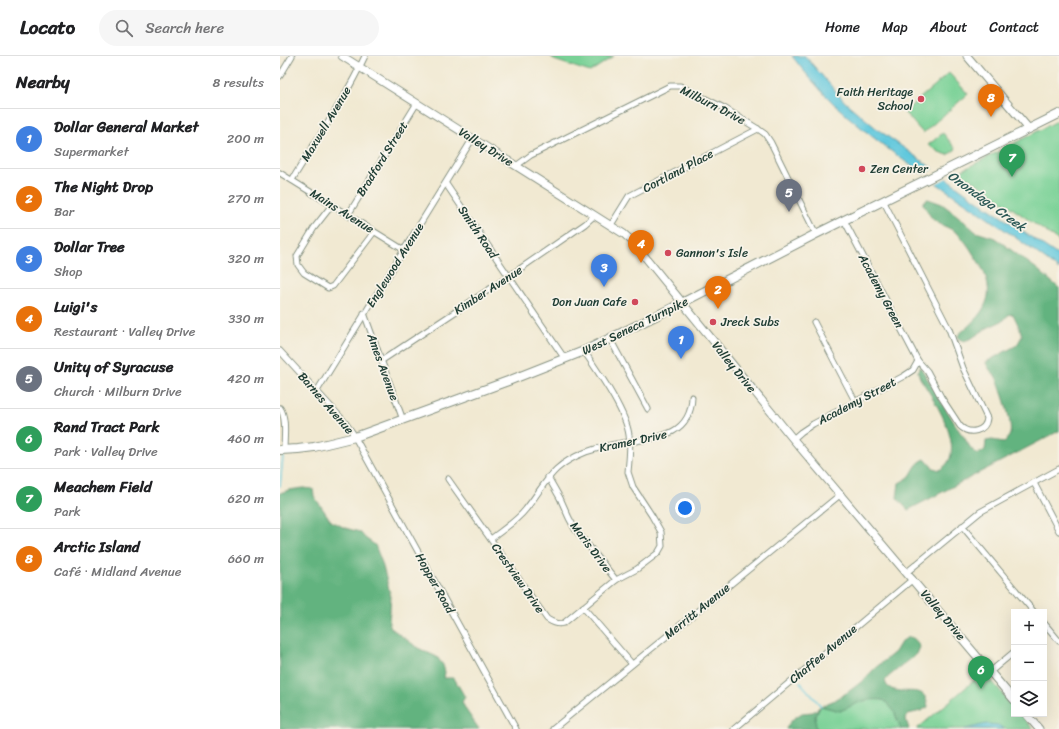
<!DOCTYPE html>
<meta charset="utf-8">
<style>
body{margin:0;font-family:Sriracha,sans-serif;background:#f6f6f6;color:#202124}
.controls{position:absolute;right:12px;bottom:12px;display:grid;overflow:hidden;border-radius:0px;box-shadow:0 4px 16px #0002}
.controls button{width:36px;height:36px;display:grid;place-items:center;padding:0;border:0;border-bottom:1px solid #e0e0e0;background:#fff;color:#202124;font:20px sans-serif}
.you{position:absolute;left:405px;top:452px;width:14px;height:14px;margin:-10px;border:3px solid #fff;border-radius:50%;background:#1a73e8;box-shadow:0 0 0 6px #1a73e833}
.badge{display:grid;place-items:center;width:26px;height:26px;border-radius:50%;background:#7c3aed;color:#fff;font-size:13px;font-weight:700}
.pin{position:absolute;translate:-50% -33px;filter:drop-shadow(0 1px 2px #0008)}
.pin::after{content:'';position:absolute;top:21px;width:14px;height:12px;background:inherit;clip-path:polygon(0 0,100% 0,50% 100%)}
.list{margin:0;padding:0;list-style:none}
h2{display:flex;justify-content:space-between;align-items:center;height:52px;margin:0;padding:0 16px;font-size:17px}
h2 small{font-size:13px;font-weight:400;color:#757577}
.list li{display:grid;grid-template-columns:26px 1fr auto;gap:12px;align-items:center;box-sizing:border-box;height:60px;padding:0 16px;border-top:1px solid #e0e0e0}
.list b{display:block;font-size:15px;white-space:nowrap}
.list p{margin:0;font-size:13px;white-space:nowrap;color:#757577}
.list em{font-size:13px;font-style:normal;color:#757577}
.icon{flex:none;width:22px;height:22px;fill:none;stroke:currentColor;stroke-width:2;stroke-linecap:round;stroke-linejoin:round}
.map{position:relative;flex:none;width:779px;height:673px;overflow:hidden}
header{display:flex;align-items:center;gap:24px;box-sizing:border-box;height:56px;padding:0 20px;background:#fff;border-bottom:1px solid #e0e0e0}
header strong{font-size:19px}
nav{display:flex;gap:22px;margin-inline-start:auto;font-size:14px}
.search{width:280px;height:36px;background:#f6f6f6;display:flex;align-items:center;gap:10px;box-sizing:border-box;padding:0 14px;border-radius:22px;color:#757577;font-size:15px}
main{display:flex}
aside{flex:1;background:#fff}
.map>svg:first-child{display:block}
</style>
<header>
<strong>Locato</strong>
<div class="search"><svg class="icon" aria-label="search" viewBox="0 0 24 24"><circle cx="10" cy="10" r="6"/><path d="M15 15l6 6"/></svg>Search here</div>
<nav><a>Home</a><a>Map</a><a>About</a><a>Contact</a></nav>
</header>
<main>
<aside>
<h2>Nearby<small>8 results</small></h2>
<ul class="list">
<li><span class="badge" style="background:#3f7fe0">1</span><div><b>Dollar General Market</b><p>Supermarket</p></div><em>200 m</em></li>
<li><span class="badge" style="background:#e8710a">2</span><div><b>The Night Drop</b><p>Bar</p></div><em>270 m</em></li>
<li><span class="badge" style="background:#3f7fe0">3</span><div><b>Dollar Tree</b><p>Shop</p></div><em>320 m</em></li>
<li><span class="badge" style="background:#e8710a">4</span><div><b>Luigi's</b><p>Restaurant · Valley Drive</p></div><em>330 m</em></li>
<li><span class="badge" style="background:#6b7280">5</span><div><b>Unity of Syracuse</b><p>Church · Milburn Drive</p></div><em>420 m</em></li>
<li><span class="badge" style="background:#2e9e5b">6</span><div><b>Rand Tract Park</b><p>Park · Valley Drive</p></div><em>460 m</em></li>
<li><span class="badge" style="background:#2e9e5b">7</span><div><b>Meachem Field</b><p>Park</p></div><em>620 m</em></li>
<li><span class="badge" style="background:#e8710a">8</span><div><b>Arctic Island</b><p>Café · Midland Avenue</p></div><em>660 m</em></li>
</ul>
</aside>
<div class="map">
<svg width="779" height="673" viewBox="0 0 779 673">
<rect width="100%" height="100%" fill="#f7f3e8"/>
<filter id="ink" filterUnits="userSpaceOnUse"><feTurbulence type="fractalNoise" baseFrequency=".025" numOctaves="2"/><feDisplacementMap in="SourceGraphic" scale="8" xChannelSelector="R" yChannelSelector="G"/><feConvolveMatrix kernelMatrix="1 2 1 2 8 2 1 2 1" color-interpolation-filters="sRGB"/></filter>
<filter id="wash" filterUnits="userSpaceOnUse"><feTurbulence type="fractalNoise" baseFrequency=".012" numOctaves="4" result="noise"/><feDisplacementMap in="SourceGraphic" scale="16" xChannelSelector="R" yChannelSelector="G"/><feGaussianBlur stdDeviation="0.9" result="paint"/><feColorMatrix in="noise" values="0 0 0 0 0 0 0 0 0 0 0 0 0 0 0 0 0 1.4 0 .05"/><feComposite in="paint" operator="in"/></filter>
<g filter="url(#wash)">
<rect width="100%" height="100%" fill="#f1e9d2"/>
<g fill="#79d196" stroke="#4c8765">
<polygon points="271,0 334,0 310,16 274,4"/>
<polygon points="669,17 688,38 643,77 624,56"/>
<polygon points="779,64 779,185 693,125 677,117"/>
<polygon points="663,77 676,93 668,99 659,96 648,89"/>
<polygon points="704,616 734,651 734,658 740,658 753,673 637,673"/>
<polygon points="592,643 604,644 614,655 621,673 527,673 541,650 560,655 581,645"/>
</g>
<g fill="#62b37f" stroke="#40785a">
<path d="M648,143L662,148L678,160L696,176L715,182L757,213L779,232V375L628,454L617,442L619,427C622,425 627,423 630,420C635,412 636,407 645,403L652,411L659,414C691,398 653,342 640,322L638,316L639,311L641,312L680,376C687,383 689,394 698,398L705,394L706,385L712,384L724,386C727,383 729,381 730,378C733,367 721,332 716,321C712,316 707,312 706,306L737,289L742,280L740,273L733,258L728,259L724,264L707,272L692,282L684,285L679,283L678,279C710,253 719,235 694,199C689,191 684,183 677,177C671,172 662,170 655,165C650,162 647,153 643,148V146Z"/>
<polygon points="23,432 33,433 34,440 51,465 65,472 80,476 85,482 95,489 102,507 111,541 109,566 111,572 138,592 157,601 163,609 165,616 164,622 174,622 185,641 182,646 186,654 199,673 0,673 0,437 9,434"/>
<path d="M628,581C635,581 637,586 640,591L637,598L608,621L605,625L607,630C609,631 612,634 615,634C631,638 646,629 648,651L641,655L628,658L626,663L629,673H621L614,655L604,644C583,642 579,647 560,655L541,650L535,659L536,673H506L507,670L513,663L522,657L533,656L541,650L555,644L568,636L585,623L594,613L615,596L621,586Z"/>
</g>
<g fill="#60c8dd" stroke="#408288">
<path d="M512,0H525L565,46L596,72L695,143L779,200V214C706,156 623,112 554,48C539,33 525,17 512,0Z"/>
<polygon points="707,668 718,669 724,673 685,673"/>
</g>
<polygon fill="#f1e9d2" points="656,112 669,121 655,128 641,119"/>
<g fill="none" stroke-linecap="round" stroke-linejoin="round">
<g stroke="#60c8dd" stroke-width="1.5">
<polyline points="0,430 3,400"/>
<polyline points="520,626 541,650"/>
</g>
</g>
</g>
<g filter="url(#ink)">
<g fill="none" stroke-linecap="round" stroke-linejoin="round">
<defs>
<g id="minor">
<polyline points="0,20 12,0"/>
<polyline points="236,110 251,99 380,35 390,30 400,30 444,52 478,73 485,78 491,87 536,178"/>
<polyline points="0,117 124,194"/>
<path d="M12,124C37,83 65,43 85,0"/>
<polyline points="166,128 285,303"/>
<polyline points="52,149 34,172 17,200 18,209 24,217 48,232 53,230 94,176"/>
<polyline points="68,159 137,47"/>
<path d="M564,164L638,305L647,315L661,341L680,370C689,379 706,376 707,362L683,312L669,273L604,146"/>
<polyline points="331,169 349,140 478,73"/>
<polyline points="84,257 123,364"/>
<polyline points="534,266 575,345"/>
<polyline points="330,283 368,353"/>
<polyline points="0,295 64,365 72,376 236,673"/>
<polyline points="101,305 228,221 305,168 314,160"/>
<polyline points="37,335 193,82"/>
<path d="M0,352C7,362 4,382 4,394"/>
<polyline points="513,383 521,376 533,368 624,320 633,314 638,305"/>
<polyline points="268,421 280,442 289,462 295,473 336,524"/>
<path d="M168,423L267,563C272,566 277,569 284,567L336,524L357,513L378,497L382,490L381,476L372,460L353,431L348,416C349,404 351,391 349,379C346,355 318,316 304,295"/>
<polyline points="754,427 779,475"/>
<polyline points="682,470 754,556"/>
<path d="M211,483C222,474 237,465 246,453C268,425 270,410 306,396C318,392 329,389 342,387C373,382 411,382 412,341"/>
<polyline points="627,516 700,456 779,413"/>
<polyline points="303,551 352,608"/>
<polyline points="764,567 779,585"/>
<polyline points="710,616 734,596"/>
<polyline points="273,673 561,438"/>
<polyline points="454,673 633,523"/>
</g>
<polyline id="tertiary" points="687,0 749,73"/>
<g id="secondary">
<polyline points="62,0 344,178 353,186 513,383 734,644"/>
<polyline points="746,658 759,673"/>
</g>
<polyline id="primary" points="0,394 18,393 34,391 75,381 228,325 304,295 390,253 536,178 779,58"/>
</defs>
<use href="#minor" stroke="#889383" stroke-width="7"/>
<use href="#tertiary" stroke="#889383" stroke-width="9"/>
<use href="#secondary" stroke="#889383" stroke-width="9"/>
<use href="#primary" stroke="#889383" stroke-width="10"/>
<use href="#minor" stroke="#fff" stroke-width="5"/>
<use href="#tertiary" stroke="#fff" stroke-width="7"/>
<use href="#secondary" stroke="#fff" stroke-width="7"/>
<use href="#primary" stroke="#fff" stroke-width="8"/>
</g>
</g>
<g fill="#d1495b" stroke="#f7f3e8" stroke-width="1.5">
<circle cx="641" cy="43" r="4"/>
<circle cx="582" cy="113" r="4"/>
<circle cx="388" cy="197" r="4"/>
<circle cx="355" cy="246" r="4"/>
<circle cx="433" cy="266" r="4"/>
</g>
<g text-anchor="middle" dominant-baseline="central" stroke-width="3.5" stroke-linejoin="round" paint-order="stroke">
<g font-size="12" fill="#1f3d34" stroke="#f7f3e8" text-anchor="start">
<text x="633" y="36" text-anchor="end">Faith Heritage<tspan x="633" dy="14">School</tspan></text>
<text x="590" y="113">Zen Center</text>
<text x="396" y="197">Gannon's Isle</text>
<text x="347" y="246" text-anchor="end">Don Juan Cafe</text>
<text x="441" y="266">Jreck Subs</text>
</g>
<g font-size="12" fill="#1f3d34" stroke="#f7f3e8">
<text transform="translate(433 49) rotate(27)">Milburn Drive</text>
<text transform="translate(46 68) rotate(-59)">Maxwell Avenue</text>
<text transform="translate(206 91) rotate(32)">Valley Drive</text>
<text transform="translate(102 103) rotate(-58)">Bradford Street</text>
<text transform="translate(398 115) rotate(-28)">Cortland Place</text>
<text transform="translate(62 155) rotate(32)">Mains Avenue</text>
<text transform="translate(198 176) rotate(56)">Smith Road</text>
<text transform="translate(115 209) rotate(-58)">Englewood Avenue</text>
<text transform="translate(208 234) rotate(-33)">Kimber Avenue</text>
<text transform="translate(601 235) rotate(62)">Academy Green</text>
<text transform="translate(355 270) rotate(-26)">West Seneca Turnpike</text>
<text transform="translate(103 311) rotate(70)">Ames Avenue</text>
<text transform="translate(454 311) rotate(51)">Valley Drive</text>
<text transform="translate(577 345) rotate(-28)">Academy Street</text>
<text transform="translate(46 347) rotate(49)">Barnes Avenue</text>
<text transform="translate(353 385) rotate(-12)">Kramer Drive</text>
<text transform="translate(311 491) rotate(53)">Maris Drive</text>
<text transform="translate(238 522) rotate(55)">Crestview Drive</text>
<text transform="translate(155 527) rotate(61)">Hopper Road</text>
<text transform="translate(417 555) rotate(-39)">Merritt Avenue</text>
<text transform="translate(663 559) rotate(50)">Valley Drive</text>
<text transform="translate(543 598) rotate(-40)">Chaffee Avenue</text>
</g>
<g font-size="13" font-style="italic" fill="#2c5956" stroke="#f7f3e8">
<text transform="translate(707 145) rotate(36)">Onondaga Creek</text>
</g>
</g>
</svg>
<div class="controls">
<button>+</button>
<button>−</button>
<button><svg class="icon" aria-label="layers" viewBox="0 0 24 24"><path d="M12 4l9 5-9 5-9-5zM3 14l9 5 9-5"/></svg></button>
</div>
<div class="you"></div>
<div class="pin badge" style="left:401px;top:303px;background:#3f7fe0">1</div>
<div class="pin badge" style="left:438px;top:253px;background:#e8710a">2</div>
<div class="pin badge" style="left:324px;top:231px;background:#3f7fe0">3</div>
<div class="pin badge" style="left:361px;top:207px;background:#e8710a">4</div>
<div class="pin badge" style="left:509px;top:156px;background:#6b7280">5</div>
<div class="pin badge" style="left:701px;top:633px;background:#2e9e5b">6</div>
<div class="pin badge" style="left:732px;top:121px;background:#2e9e5b">7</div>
<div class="pin badge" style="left:711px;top:61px;background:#e8710a">8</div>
</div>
</main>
